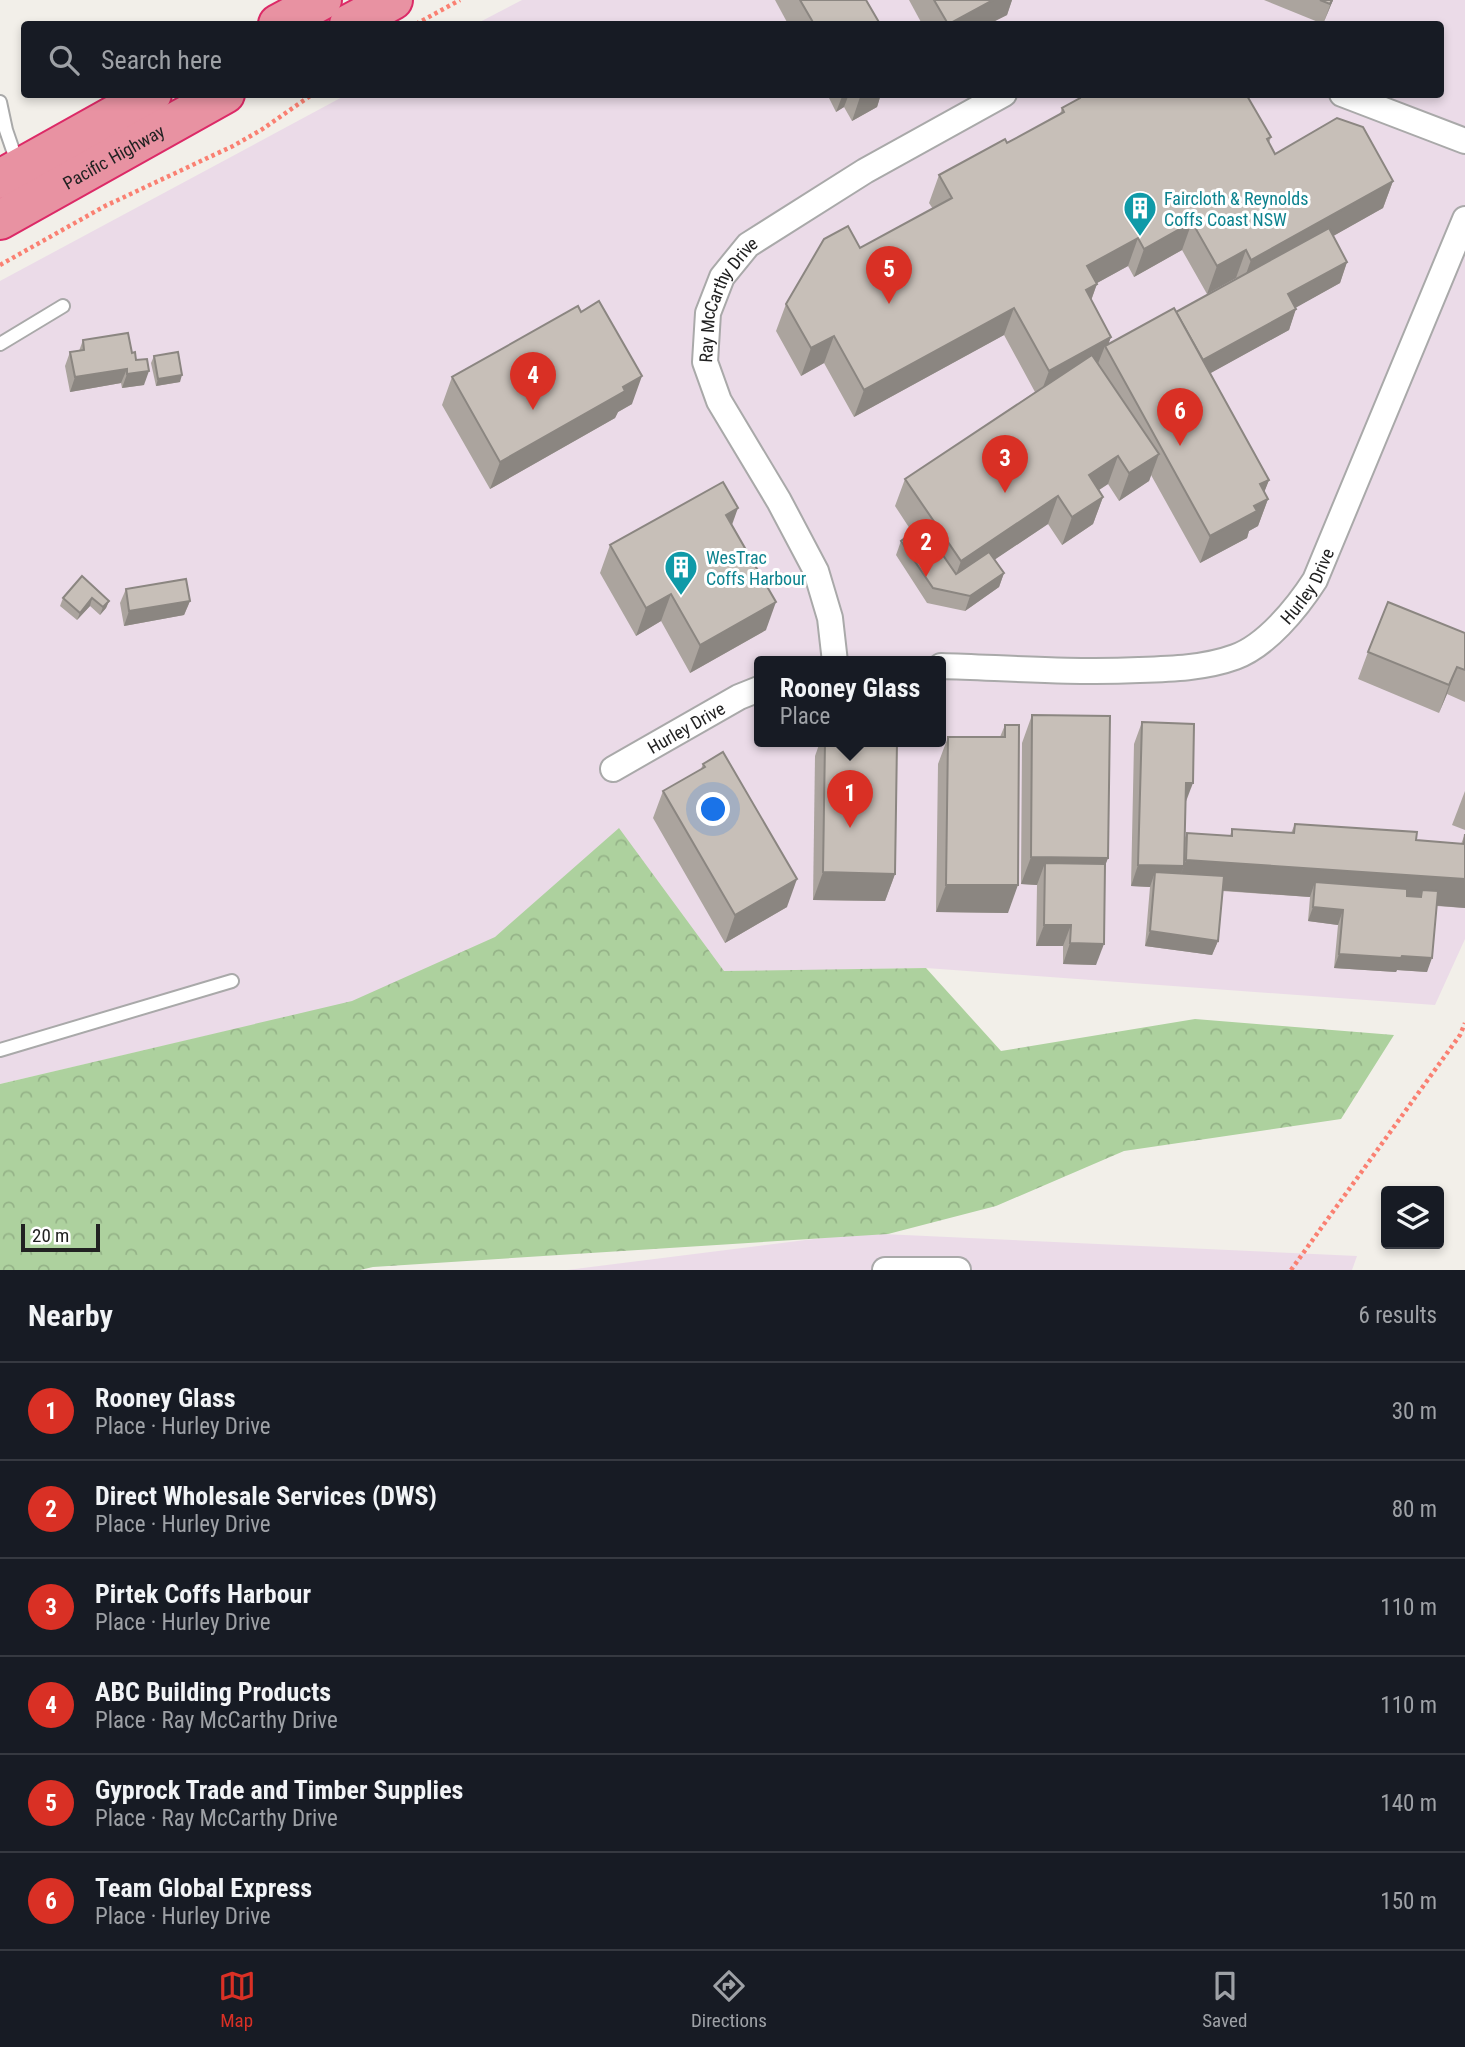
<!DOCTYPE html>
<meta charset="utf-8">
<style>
body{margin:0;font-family:"Roboto Condensed",sans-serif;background:#242831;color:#f1f3f6}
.controls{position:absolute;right:21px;bottom:21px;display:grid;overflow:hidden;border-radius:7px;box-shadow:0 4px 10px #0003}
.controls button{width:63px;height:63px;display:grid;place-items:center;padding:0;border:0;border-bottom:2px solid #363941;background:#171b24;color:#f1f3f6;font:35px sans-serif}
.scale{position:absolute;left:21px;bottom:18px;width:79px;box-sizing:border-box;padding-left:7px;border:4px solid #222;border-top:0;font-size:19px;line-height:24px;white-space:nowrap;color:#222;-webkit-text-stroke:5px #fff;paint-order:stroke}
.you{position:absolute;left:714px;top:810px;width:24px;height:24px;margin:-18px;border:5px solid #fff;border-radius:50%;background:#1a73e8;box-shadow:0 0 0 10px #1a73e833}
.badge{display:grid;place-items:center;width:46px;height:46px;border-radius:50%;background:#d93025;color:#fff;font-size:23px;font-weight:700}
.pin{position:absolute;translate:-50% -58px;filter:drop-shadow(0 2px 4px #0008)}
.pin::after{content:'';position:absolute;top:37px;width:24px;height:21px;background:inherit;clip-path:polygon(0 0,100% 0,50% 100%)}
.popup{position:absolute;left:754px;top:656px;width:192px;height:91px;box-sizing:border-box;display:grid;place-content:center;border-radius:7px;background:#171b24;filter:drop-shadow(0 2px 5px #0005);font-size:23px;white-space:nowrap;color:#9ea1a6}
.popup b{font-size:26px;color:#f1f3f6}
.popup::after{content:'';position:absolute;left:50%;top:100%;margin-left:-14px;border:14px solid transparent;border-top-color:#171b24}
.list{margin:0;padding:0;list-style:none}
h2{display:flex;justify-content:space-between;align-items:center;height:91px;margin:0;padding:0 28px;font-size:30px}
h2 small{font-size:23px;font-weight:400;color:#9ea1a6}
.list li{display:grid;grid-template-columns:46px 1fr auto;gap:21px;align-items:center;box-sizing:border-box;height:98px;padding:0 28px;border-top:2px solid #363941}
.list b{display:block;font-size:26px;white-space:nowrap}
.list p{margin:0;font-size:23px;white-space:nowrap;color:#9ea1a6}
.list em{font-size:23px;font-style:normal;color:#9ea1a6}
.icon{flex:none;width:38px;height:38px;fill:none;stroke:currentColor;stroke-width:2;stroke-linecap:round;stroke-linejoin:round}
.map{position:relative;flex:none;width:1465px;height:1270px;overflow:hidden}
.search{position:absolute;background:#171b24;box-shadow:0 4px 10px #0003;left:21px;right:21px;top:21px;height:77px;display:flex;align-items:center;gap:18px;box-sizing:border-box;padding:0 24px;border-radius:7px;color:#9ea1a6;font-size:26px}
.sheet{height:679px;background:#171b24}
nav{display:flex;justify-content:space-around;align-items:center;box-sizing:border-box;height:98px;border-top:2px solid #363941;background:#171b24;font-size:19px;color:#9ea1a6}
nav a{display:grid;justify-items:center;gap:4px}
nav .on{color:#d93025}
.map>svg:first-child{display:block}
</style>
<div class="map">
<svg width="1465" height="1270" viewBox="0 0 1465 1270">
<defs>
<pattern id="forest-crowns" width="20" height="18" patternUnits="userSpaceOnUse" patternTransform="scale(1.75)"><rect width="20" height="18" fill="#add19e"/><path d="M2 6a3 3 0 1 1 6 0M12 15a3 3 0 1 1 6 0" fill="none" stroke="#95b388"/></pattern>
</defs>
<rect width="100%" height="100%" fill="#f2efe9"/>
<g fill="#ebdbe8" fill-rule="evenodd">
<path d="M522,0H1465V939L1435,1005L926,968L607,975L352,1002L0,1084V281L346,95L1440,94V24H476ZM759,662H941V742H759Z"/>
<polygon points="861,1233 1357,1256 1352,1270 567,1270"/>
</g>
<polygon fill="url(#forest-crowns)" points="619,828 724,971 926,968 1001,1051 1195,1019 1394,1035 1341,1119 1124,1151 996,1206 888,1234 373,1267 360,1270 0,1270 0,1084 352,1001 495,937"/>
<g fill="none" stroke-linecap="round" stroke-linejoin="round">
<defs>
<g id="lane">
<polyline points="0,102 6,130 18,165"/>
<polyline points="0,344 63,306"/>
<polyline points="0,1050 232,981"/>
</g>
<g id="street">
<polyline points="1342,94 1465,141"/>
<path id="s1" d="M835,662L830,618L816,571L779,501L719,401L705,362L708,313L722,277L748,245L865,171L1004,94"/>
<path id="s2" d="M941,666C1007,668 1073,673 1139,670C1171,669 1205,668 1235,657C1266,646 1297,608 1315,580L1465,219"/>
<path id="s3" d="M613,769L739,697L759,689"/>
<polyline points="885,1270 958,1270"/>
</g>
<g id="highway">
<polyline points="278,24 322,0"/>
<polyline points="349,24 393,0"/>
<polyline points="0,179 152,94"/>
<path id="s4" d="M0,220L225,94"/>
</g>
</defs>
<use href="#lane" stroke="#a9a9a9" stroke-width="16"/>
<use href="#street" stroke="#a9a9a9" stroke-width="28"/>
<use href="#highway" stroke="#dc2a67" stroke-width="42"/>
<g stroke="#fa8072" stroke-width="4.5" stroke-dasharray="3.5 3.5" stroke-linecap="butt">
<polyline points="416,24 460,0"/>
<polyline points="0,265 105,206 233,146 261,130 313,94"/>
<polyline points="1291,1270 1460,1035 1465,1023"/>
</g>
<use href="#lane" stroke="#fff" stroke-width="12"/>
<use href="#street" stroke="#fff" stroke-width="24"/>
<use href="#highway" stroke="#e892a2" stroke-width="38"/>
</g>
<g fill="#aba49e" fill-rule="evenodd">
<polygon points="775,0 866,0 880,24 788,24"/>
<polygon points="909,0 1012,0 1007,15 989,24 922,24"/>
<polygon points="1264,0 1333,0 1323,24"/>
<polygon points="827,94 881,94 877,107 852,121 844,107 836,112"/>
<path d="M1079,95L1271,137L1269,143L1275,154L1393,181L1383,208L1333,236L1347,262L1340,283L1296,307L1289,330L1210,373L1269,480L1264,492L1268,499L1258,526L1249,531L1247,538L1200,563L1151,475L1149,481L1119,501L1108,484L1099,490L1103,497L1093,524L1062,545L1048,524L995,559L1004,573L999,587L965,611L927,603L896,555L901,541L912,532L895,506L905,479L1035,392L1004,335L854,417L824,363L801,376L776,331L786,304L933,209L929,203L939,175L1007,143L1060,114L1062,108L1078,99ZM1182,250L1207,294L1236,278V279L1176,312L1108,344L1111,337L1091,301L1097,283L1128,266L1134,277Z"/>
<polygon points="83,340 132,353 136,360 144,385 122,388 121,383 70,392 65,366 70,352 79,351"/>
<polygon points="154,356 180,382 156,386 151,363"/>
<polygon points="452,377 632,404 618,412 615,418 490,489 442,405"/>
<polygon points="732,525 766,630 690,673 661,621 636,636 600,573 610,545"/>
<polygon points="82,576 109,601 106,608 100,615 90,606 77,620 60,606 63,598"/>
<polygon points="126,589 190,601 184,615 124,626 120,603"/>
<polygon points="1465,633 1465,702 1447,694 1439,713 1358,679 1368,652"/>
<polygon points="1032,715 1108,858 1105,864 1096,965 1063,964 1063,946 1036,946 1037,885 1021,884 1022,743"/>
<polygon points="1142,722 1185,802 1184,840 1187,833 1230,836 1232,829 1291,833 1295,824 1416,840 1461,844 1465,834 1465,908 1437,906 1427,972 1397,970 1396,972 1334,968 1338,925 1308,921 1310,897 1222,891 1218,941 1212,955 1145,946 1150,887 1131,886 1134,744"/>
<polygon points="1005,725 1008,913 936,912 938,764 948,737 1000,737"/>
<polygon points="820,742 897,742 895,874 885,901 813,900 815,756"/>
<polygon points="703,764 787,907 725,943 653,818 663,791 701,769"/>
<polygon points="1465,791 1465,830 1452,825"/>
</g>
<g fill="#8b8681">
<polygon points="993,0 1012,0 1007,15 989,24 949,24"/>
<polygon points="1332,0 1333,0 1323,24"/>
<polygon points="843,94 849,94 844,107 836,112"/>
<polygon points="861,94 881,94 877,107 852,121"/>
<polygon points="1393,181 1383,208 1241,288 1251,260"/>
<polygon points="1192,222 1182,250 1134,277 1144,249"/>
<polygon points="1138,238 1128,266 1077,294 1087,266"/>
<polygon points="1246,250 1236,278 1207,294 1217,266"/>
<polygon points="1347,262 1340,283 1281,316 1288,294"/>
<polygon points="1097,284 1087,311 1086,290"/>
<polygon points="1014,308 1004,335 854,417 864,390"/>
<polygon points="1296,309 1289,330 1191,384 1198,363"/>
<polygon points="834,336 824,363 801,376 811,348"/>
<polygon points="1111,337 1106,350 1105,346 1097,366 1039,398 1049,371"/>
<polygon points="127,369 121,383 70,392 75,377"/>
<polygon points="149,371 144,385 122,388 127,374"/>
<polygon points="182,375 180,382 156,386 158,379"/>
<polygon points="642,376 632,404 618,412 615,418 490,489 500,462 623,387"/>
<polygon points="1159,454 1149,481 1119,501 1129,473"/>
<polygon points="1118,456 1108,484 1079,503 1089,475"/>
<polygon points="1269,480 1260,503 1268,499 1258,526 1249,531 1247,538 1200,563 1210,536 1260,484"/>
<polygon points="1058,496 1048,524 951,589 961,561"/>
<polygon points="1103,497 1093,524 1062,545 1072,517"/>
<polygon points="738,508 728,536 726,515"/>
<polygon points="1004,573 999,587 965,611 970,596"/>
<polygon points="671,594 661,621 636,636 646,608"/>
<polygon points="92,598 90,606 77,620 80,613"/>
<polygon points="109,601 106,608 100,615 103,607"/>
<polygon points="190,601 184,615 124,626 129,611"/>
<polygon points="776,602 766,630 690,673 700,645"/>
<polygon points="1457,667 1447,694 1439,713 1449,685"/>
<polygon points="1186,783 1193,783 1185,804"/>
<polygon points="1031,857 1108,858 1098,885 1045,863 1037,885 1021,884"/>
<polygon points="1186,860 1465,879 1465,908 1418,904 1422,890 1417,904 1315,882 1310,897 1176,887"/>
<polygon points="1138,865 1184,866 1176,887 1155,872 1150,887 1131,886"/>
<polygon points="823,872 895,874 885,901 813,900"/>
<polygon points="797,879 787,907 725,943 735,915"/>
<polygon points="946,885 1018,885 1008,913 936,912"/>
<polygon points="1313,907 1343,910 1338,925 1308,921"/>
<polygon points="1044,925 1071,925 1063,946 1036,946"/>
<polygon points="1150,931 1218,941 1212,955 1145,946"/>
<polygon points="1070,943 1104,944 1096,965 1063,964"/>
<polygon points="1339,954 1402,956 1432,958 1427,972 1397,970 1396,972 1334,968"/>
</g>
<g fill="#c7bfb8" stroke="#8b8681" stroke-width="2">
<polygon points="800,0 866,0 880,24 814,24"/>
<polygon points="934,0 993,0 949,24 948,24"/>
<polygon points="1320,0 1332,0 1330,4"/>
<polygon points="1081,94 1246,94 1271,137 1267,139 1275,154 1337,118 1363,127 1393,181 1251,260 1246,250 1217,266 1192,222 1144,249 1138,238 1087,266 1097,284 1086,290 1111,337 1049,371 1014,308 864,390 834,336 811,348 786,304 824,239 848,226 860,248 952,198 939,175 1005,139 1007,143 1064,112 1062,108 1080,98 1079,95"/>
<polygon points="1329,228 1347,262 1288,294 1296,309 1203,360 1176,312"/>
<polygon points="599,301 642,376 623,387 625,391 500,462 452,377 578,306 581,312"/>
<polygon points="1174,308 1269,480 1260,484 1268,499 1254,506 1257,511 1210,536 1105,346"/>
<polygon points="128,333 132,353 135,352 136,360 147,359 149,371 127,374 127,369 75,377 70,352 84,350 83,340"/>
<polygon points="178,352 182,375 158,379 154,356"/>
<polygon points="1092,355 1159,454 1129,473 1118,456 1089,475 1103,497 1072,517 1058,496 961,561 905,479"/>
<polygon points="723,482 738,508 726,515 776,602 700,645 671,594 646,608 610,545"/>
<polygon points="922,525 956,574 989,552 1004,573 970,596 933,588 901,541"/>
<polygon points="82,576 109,601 103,607 92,598 80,613 63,598"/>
<polygon points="186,579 190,601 129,611 126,589"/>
<polygon points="1388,602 1465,633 1465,670 1457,667 1449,685 1368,652"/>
<polygon points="1032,715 1110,716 1108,858 1031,857"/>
<polygon points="1142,722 1194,724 1193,783 1186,783 1184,866 1138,865"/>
<polygon points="1005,725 1019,725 1018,885 946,885 948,737 1005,737"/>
<polygon points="825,742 897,742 895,874 823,872"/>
<polygon points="723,752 797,879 735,915 663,791 705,767 703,764"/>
<polygon points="1295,824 1417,832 1416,840 1464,844 1465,834 1465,879 1186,860 1187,833 1232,836 1232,829 1294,833"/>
<polygon points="1045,863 1105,864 1104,944 1070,943 1071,925 1044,925"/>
<polygon points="1155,872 1224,876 1218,941 1150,931"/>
<polygon points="1315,882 1407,889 1407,896 1421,897 1422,890 1438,891 1432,958 1402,956 1401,958 1339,954 1343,910 1313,907"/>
</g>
<defs>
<symbol id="building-pin" viewBox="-11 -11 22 30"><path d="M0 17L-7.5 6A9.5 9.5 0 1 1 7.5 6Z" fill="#0f9aa8" stroke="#fff"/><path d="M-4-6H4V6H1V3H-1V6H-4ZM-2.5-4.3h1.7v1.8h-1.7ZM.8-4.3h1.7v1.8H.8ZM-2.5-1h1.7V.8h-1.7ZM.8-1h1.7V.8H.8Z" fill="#fff"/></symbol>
</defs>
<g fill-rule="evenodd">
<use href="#building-pin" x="1121" y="189" width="38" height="52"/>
<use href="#building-pin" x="662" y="548" width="38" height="52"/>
</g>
<g text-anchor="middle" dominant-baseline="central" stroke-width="6" stroke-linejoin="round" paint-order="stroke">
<g font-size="18" fill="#222" stroke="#fff">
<text stroke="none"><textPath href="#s4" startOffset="130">Pacific Highway</textPath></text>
<text stroke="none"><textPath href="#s1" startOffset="399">Ray McCarthy Drive</textPath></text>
<text stroke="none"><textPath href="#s2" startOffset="399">Hurley Drive</textPath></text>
<text stroke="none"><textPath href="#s3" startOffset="84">Hurley Drive</textPath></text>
</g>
<g font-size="18" fill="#0d838f" stroke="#fff" text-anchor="start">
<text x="1164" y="198">Faircloth &amp; Reynolds<tspan x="1164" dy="21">Coffs Coast NSW</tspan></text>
<text x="706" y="557">WesTrac<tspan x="706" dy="21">Coffs Harbour</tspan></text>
</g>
</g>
</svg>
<div class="controls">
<button><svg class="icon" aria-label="layers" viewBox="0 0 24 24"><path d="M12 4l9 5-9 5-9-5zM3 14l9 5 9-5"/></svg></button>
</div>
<div class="scale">20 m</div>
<div class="you"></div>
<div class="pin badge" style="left:850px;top:828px">1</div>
<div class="popup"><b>Rooney Glass</b>Place</div>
<div class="pin badge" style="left:926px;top:577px">2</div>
<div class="pin badge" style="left:1005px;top:493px">3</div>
<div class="pin badge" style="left:533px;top:410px">4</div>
<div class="pin badge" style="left:889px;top:304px">5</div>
<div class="pin badge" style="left:1180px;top:446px">6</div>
<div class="search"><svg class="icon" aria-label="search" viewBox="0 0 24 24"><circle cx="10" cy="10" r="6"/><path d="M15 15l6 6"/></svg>Search here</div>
</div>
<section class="sheet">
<h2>Nearby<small>6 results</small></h2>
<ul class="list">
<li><span class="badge">1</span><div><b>Rooney Glass</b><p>Place · Hurley Drive</p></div><em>30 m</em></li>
<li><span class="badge">2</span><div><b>Direct Wholesale Services (DWS)</b><p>Place · Hurley Drive</p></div><em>80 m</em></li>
<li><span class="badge">3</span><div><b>Pirtek Coffs Harbour</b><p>Place · Hurley Drive</p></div><em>110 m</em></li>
<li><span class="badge">4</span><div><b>ABC Building Products</b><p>Place · Ray McCarthy Drive</p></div><em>110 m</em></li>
<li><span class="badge">5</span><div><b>Gyprock Trade and Timber Supplies</b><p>Place · Ray McCarthy Drive</p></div><em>140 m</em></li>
<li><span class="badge">6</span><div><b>Team Global Express</b><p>Place · Hurley Drive</p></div><em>150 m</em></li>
</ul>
</section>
<nav>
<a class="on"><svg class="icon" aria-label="map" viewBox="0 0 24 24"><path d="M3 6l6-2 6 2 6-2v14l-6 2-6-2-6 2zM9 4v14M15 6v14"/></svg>Map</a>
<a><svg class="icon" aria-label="directions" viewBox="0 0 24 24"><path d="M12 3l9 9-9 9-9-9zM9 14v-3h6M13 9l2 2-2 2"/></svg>Directions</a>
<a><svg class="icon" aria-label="saved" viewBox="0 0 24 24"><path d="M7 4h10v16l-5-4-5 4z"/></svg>Saved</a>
</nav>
